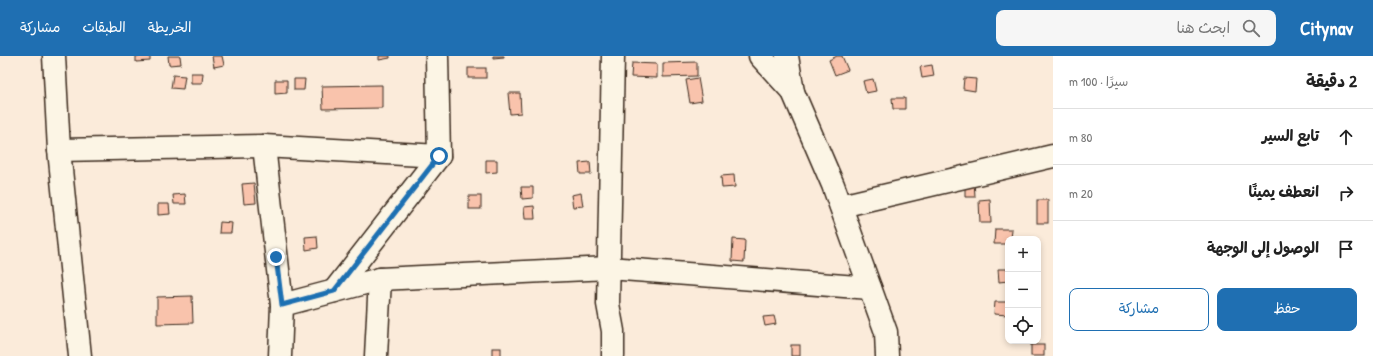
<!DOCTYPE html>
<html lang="ar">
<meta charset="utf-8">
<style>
body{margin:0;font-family:"Patrick Hand","Playpen Sans Arabic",sans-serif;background:#f6f6f6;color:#222;direction:rtl}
.controls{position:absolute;right:12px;bottom:12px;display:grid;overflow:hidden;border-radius:8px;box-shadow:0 2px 6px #0003}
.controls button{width:36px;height:36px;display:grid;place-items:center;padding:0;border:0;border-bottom:1px solid #e0e0e0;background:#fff;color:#222;font:20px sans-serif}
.stop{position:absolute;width:12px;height:12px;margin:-9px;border:3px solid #1f6fb2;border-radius:50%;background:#fff}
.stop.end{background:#1f6fb2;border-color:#fff;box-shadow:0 1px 4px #0008}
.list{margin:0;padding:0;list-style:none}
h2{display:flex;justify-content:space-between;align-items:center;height:52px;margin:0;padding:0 16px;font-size:17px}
h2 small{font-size:13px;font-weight:400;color:#767676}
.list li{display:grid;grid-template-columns:26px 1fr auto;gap:12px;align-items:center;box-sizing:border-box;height:56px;padding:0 16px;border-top:1px solid #e0e0e0}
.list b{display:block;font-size:15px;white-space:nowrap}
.list em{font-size:13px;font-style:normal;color:#767676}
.actions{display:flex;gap:8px;padding:12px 16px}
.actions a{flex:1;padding:9px 0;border:1px solid #1f6fb2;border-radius:8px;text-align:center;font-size:14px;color:#1f6fb2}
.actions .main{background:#1f6fb2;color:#fff}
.icon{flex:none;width:22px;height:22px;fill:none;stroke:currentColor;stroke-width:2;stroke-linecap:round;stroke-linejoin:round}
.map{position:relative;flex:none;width:1053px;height:300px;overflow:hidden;direction:ltr}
header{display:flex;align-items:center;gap:24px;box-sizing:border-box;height:56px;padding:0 20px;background:#1f6fb2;color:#fff}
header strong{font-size:19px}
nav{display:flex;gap:22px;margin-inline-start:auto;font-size:14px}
.search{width:280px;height:36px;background:#f6f6f6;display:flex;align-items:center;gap:10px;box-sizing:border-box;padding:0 14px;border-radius:8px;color:#767676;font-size:15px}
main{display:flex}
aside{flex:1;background:#fff}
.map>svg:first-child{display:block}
</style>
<header>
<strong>Citynav</strong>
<div class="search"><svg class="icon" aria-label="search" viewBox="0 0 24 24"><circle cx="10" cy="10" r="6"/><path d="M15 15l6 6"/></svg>ابحث هنا</div>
<nav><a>الخريطة</a><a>الطبقات</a><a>مشاركة</a></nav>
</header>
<main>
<aside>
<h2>2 دقيقة<small>سيرًا · 100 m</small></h2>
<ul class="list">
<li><svg class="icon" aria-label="ahead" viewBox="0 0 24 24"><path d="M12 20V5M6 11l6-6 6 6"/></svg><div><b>تابع السير</b></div><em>80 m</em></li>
<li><svg class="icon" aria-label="right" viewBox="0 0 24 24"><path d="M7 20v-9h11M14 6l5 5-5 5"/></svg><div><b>انعطف يمينًا</b></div><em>20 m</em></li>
<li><svg class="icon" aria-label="arrive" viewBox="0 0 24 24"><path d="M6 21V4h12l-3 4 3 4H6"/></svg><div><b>الوصول إلى الوجهة</b></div></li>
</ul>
<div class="actions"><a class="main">حفظ</a><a>مشاركة</a></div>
</aside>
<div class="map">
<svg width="1053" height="300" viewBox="0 0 1053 300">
<rect width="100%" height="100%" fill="#fbebda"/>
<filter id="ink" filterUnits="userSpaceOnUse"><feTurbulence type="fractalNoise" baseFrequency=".025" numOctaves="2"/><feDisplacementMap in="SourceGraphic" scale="8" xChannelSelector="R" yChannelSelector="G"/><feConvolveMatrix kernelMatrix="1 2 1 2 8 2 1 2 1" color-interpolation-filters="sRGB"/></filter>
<g filter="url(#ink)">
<g fill="#f9c3ac" stroke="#3b2a1e">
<polygon points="136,0 150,0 150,5 136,6"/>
<polygon points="168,0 180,0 181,8 169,9"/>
<polygon points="212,0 222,0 224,9 214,11"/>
<polygon points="379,0 390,0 390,2 379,4"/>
<polygon points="493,0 504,0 504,1 493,2"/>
<polygon points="837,0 842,0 848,14 835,19 829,4"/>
<polygon points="697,6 697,20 663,21 663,7"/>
<polygon points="632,7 657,8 657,22 631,21"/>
<polygon points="932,9 934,20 922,22 920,11"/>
<rect x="468" y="12" width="18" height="10"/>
<polygon points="191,17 203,17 202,27 191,27"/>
<polygon points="173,19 185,20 183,33 171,32"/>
<polygon points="698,22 702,45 690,47 686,24"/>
<polygon points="964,22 976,23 975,35 963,33"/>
<polygon points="294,23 305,23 304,34 294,34"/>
<polygon points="873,23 876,35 866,37 863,25"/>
<polygon points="275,24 287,24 287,37 275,38"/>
<polygon points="382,29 382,52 323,53 322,30"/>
<polygon points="508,37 520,37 521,57 510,58"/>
<polygon points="892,42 905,42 905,53 893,53"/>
<polygon points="486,104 497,104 497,116 486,117"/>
<polygon points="590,106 591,118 580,118 579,107"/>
<polygon points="734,119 735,131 722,132 721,120"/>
<polygon points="974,124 975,141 965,141 965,125"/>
<polygon points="254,127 256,147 244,148 242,128"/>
<polygon points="521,131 533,131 533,142 522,143"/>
<polygon points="581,137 583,150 573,151 571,139"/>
<polygon points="185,138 186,148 174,148 173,139"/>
<rect x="469" y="140" width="12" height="13"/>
<polygon points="990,143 991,167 980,167 979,144"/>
<rect x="1037" y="144" width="11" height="23"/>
<polygon points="158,148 169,148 170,158 158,159"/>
<polygon points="534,150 535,163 525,163 524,151"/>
<polygon points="220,166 232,167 231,177 219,177"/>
<polygon points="995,173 1012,173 1011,183 1008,183 1008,188 994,188"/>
<polygon points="317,180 318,192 306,194 305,181"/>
<polygon points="733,183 745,184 744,206 732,205"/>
<polygon points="998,213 1008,213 1008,225 999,226"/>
<polygon points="192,240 193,267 157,268 157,241"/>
<polygon points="995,246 1008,246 1008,259 994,258"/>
<polygon points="774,260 776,268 765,270 763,261"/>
<rect x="791" y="289" width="9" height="11"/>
<rect x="1031" y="289" width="13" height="11"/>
<rect x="492" y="292" width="9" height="8"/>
</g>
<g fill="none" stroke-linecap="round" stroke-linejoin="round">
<defs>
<g id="minor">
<polyline points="54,0 59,94 80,300"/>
<polyline points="613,0 608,248 613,275 613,300"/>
<polyline points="760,0 793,36 833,129 886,276 887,300"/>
<polyline points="787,0 793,36"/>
<polyline points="264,90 282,249"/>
<polyline points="59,94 264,90 439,100"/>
<polyline points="841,150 1053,100"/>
<polyline points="334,235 439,100 437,0"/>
<polyline points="280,300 282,249 380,223 609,212 870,232"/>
<polyline points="376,300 380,223"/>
</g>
</defs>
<use href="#minor" stroke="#3b2a1e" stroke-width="25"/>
<use href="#minor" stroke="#fcf5e5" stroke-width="22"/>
</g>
</g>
<g fill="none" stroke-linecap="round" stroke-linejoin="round" filter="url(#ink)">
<polyline stroke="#1f6fb2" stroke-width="5" points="276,201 282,249 334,235 439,100"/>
</g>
</svg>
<div class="controls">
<button>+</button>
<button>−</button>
<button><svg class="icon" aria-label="locate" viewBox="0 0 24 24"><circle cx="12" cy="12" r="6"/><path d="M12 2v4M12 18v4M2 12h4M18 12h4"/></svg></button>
</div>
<div class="stop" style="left:439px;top:100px"></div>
<div class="stop end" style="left:276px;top:201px"></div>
</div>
</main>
